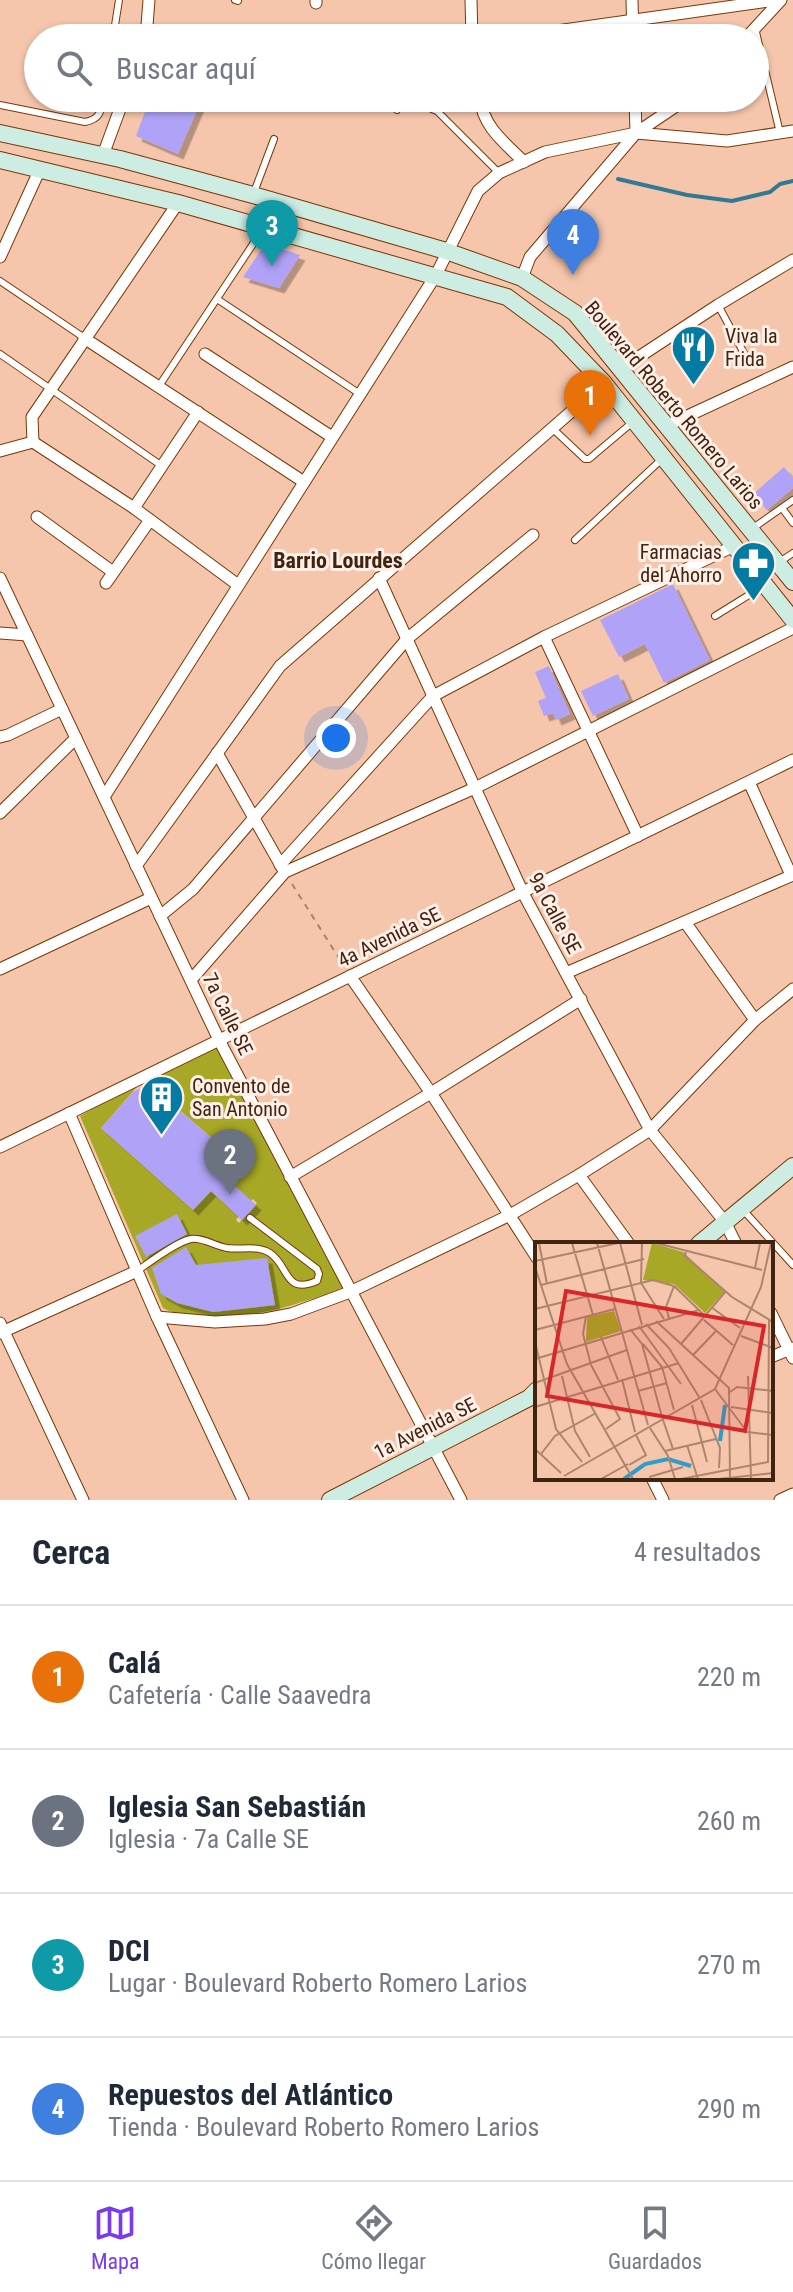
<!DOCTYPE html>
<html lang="es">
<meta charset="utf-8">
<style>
body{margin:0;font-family:"Roboto Condensed",sans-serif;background:#f6f6f7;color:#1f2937}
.you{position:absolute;left:336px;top:738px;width:28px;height:28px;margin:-20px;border:6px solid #fff;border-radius:50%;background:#1a73e8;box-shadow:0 0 0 12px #1a73e833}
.badge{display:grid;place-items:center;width:52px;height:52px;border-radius:50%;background:#7c3aed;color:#fff;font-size:26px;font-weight:700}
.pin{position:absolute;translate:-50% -66px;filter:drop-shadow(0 2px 4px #0008)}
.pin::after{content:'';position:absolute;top:42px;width:28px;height:24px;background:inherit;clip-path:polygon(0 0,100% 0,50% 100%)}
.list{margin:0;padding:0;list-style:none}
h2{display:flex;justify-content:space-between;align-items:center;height:104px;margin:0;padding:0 32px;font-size:34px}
h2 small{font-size:26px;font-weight:400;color:#747a83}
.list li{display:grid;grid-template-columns:52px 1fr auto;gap:24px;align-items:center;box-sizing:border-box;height:144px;padding:0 32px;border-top:2px solid #e0e1e3}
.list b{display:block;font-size:30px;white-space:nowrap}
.list p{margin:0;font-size:26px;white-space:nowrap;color:#747a83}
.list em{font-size:26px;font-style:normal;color:#747a83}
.icon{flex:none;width:44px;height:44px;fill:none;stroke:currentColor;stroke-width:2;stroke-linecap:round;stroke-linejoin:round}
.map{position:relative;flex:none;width:793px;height:1500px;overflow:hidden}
.search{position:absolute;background:#fff;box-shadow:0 2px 6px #0004;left:24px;right:24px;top:24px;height:88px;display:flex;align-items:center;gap:20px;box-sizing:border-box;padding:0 28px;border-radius:44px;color:#747a83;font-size:30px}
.sheet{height:680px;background:#fff}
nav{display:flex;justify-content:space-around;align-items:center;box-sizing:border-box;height:112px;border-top:2px solid #e0e1e3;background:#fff;font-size:22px;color:#747a83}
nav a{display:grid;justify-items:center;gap:4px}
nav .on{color:#7c3aed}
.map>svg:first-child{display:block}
</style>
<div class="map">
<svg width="793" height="1500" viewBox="0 0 793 1500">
<defs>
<filter id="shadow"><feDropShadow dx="5.5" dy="5.5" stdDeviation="0" flood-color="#0004"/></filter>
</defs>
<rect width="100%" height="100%" fill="#f5c6ac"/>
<path fill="#a7a825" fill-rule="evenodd" d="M217,1045L345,1287C296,1306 213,1333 163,1308L80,1116L144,1079ZM144,1079L221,1146L208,1161L251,1201L253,1199L257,1203L239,1223L236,1220L239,1216L211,1191L193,1210L101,1128Z"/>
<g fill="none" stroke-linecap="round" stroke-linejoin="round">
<polyline stroke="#327994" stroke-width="4" points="618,179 687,195 732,201 770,192 780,184 793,181"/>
</g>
<g fill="#b0a3f7" filter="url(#shadow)">
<polygon points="150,98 202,98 178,154 136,136"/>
<polygon points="265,244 300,255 279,288 243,277"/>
<polygon points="784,467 793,478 793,488 767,510 753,494"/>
<polygon points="673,584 710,660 664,683 645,644 619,657 600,620"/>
<polygon points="549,666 570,714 556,720 553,713 544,716 538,701 546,698 535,672"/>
<polygon points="618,674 629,699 593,716 581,691"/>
<polygon points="149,1084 221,1146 208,1161 256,1205 242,1220 211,1191 193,1210 101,1128 133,1092"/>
<polygon points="177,1214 187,1234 146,1257 135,1236"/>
<polygon points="186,1247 196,1265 267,1258 275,1305 213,1312 177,1303 161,1294 152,1268"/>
</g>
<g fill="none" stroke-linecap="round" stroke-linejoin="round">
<defs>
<g id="lane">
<polyline points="235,0 238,1"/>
<polyline points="755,28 780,133"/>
<polyline points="113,38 119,0"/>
<path d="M0,105L85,122C100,119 101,112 103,98"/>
<polyline points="397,110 401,102 407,99 437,111 499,173"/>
<polyline points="253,195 274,139"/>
<polyline points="0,281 83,337"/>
<polyline points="217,299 360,394"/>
<polyline points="718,305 746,357"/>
<polyline points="0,354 162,466"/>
<polyline points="159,386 263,229"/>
<polyline points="552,428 585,459 589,459 634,421"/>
<polyline points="782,508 793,523"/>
<polyline points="753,528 793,500"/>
<polyline points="575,540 663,458"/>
<polyline points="778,563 793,553"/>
<polyline points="715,616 765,585"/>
<polyline points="744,1211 793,1265"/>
<path d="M137,1271C150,1262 176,1242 191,1239C202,1237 215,1246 227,1248C241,1250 258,1245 270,1253C290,1267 284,1295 317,1281L319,1274L317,1269L250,1218"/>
</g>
<g id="street">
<polyline points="316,0 316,3"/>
<polyline points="471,0 472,38"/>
<polyline points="632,0 633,38"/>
<polyline points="146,38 149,0"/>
<polyline points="507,38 776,0"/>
<polyline points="746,38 781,0"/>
<path d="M480,98C483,127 504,142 524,162"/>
<polyline points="635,98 636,133"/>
<polyline points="103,155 124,98"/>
<polyline points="0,257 40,169"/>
<polyline points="522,278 530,257 636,133 688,98"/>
<polyline points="84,338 304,482"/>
<polyline points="205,354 332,437"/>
<polyline points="622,368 718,305 793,260"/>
<polyline points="668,425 793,367"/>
<polyline points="33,442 32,417 178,203"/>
<polyline points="0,451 33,442 134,508 238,585"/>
<polyline points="134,508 198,412"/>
<polyline points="37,517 113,572"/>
<polyline points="0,578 219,1040 461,1500"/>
<polyline points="379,578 523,893 650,1130 725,1222 736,1244"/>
<polyline points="106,583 150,520"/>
<polyline points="0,633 27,635"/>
<polyline points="544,637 638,836"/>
<polyline points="0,737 8,735 62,709"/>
<polyline points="217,753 284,871"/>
<polyline points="749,782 791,875"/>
<polyline points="104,797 436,275 478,191 499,173 545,152 636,133 727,141 793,131"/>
<polyline points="0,813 76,738"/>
<polyline points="280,865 433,696 544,637 734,546"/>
<polyline points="136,866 280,666 604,383"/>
<polyline points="160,916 193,889 407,639 533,535"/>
<polyline points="685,922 755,1020"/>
<polyline points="0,969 151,898"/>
<polyline points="566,973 793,875"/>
<polyline points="350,976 431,1093 537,1258"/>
<polyline points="191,980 285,872 475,788 793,628"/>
<polyline points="69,1113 157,1317 243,1500"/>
<polyline points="0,1147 793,760"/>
<polyline points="579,1175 629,1244"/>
<polyline points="290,1177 431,1093 581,999"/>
<polyline points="771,1313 793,1358"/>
<polyline points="157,1317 215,1322 265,1319 291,1314 350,1292 510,1215 579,1175 650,1130 755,1020 793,989"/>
<polyline points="0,1323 83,1500"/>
<polyline points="0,1333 137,1271"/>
<polyline points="771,1357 793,1348"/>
<polyline points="652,1478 663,1500"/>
<polyline points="780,1500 793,1494"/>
</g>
<g id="secondary">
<polyline points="0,133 120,159 253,195 446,251 522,278 575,313 793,582"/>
<polyline points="0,160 178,203 507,297 557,334 604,383 793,620"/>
<polyline points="699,1244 793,1166"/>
<polyline points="330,1500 529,1398 537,1390"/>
</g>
</defs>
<use href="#lane" stroke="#783705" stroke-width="8"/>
<use href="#street" stroke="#783705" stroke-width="13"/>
<use href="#secondary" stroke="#783705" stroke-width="18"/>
<polyline stroke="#aa826c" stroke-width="2" stroke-dasharray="6 6" stroke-linecap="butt" points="292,884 344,966"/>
<use href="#lane" stroke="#fff" stroke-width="6"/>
<use href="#street" stroke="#fff" stroke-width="11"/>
<use href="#secondary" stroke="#cdede3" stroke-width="16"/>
</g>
<defs>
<symbol id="restaurant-pin" viewBox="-11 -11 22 30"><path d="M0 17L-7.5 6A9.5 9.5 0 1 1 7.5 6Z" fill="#047ba3" stroke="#ffefe6"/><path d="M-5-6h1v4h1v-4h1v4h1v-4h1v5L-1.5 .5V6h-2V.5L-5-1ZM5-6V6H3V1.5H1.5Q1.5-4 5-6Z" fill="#fff"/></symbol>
<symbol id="pharmacy-pin" viewBox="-11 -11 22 30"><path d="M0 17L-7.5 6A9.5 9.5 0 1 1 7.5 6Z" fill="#047ba3" stroke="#ffefe6"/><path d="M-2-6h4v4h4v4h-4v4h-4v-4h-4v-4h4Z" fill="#fff"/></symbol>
<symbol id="building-pin" viewBox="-11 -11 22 30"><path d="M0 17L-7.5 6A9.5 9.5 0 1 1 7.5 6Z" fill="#047ba3" stroke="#ffefe6"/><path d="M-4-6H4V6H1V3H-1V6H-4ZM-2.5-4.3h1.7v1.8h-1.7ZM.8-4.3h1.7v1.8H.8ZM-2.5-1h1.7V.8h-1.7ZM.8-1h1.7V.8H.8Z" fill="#fff"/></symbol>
</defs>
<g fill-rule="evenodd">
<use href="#restaurant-pin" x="668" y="322" width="51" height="69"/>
<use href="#pharmacy-pin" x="728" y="538" width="51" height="69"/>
<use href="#building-pin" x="136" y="1072" width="51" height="69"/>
</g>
<g text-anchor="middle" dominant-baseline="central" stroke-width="6" stroke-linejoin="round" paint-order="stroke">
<g font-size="20" fill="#402311" stroke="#ffefe6" text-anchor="start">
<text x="725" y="336">Viva la<tspan x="725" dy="23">Frida</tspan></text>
<text x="722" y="552" text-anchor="end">Farmacias<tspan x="722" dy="23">del Ahorro</tspan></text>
<text x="192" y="1086">Convento de<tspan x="192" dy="23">San Antonio</tspan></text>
</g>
<g font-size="20" fill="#402311" stroke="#ffefe6">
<text transform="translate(674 405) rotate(50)">Boulevard Roberto Romero Larios</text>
<text transform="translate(555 913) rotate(62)">9a Calle SE</text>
<text transform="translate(389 937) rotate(-26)">4a Avenida SE</text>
<text transform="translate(228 1014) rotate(64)">7a Calle SE</text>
<text transform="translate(425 1428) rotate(-27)">1a Avenida SE</text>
</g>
<g font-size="22" font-weight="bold" fill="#402311" stroke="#ffefe6">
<text x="338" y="560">Barrio Lourdes</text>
</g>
</g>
<g transform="translate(535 1242)">
<rect width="238" height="238" fill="#f5c6ac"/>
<path d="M117,1L148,10L190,49L170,71L139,42L108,38ZM79,69L86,89L51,100L52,75Z" fill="#a7a825"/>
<path fill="none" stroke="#2c9ecc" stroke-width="4" d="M185,199L190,163M89,237L110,222L133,217L156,224"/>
<path fill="none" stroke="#ad856e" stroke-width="2" d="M4,1L12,42M37,1L58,73M62,1L113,183M85,1L107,83M107,1L106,41L129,77M121,1L227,28M151,8L150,14L197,55L238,80M0,19L83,1M0,25L32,122L98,237M220,26L225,1M6,43L109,17M176,65L205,86M0,67L118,38L139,44L169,73M51,74L48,92L56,123L85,177L71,187M134,76L131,65L139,44M169,78L198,103M121,79L194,146L195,237M111,82L134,106L164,155M104,84L146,142M95,87L107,102L127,175M0,88L80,67M206,94L238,106M66,95L83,138M0,100L21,187L47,220M108,102L127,125L139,168M146,102L191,49M158,113L182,88M0,117L164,68M27,134L40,189L55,215M213,134L216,237M87,137L100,190M0,141L92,108M180,147L210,187M103,149L132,141M195,150L202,145L238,149M166,158L185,206L184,226M157,163L172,220M0,165L144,121M196,165L238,171M128,178L138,207M115,186L133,214L140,237M212,190L238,193M152,203L163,237M0,207L26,231M130,209L181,197M6,212L20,194L61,171M94,223L111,213L101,193M29,234L180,147L226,45L236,1M114,235L148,225M66,237L93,222M146,237L233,220L234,78M184,237L238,231"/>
<path fill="#d62828" fill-opacity="0.15" stroke="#d62828" stroke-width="4" d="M31,49L229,84L210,189L12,154Z"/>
<rect width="238" height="238" fill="none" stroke="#402311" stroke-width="4"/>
</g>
</svg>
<div class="you"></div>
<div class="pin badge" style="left:590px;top:436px;background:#e8710a">1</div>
<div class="pin badge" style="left:230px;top:1195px;background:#6b7280">2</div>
<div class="pin badge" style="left:272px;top:266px;background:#0f9aa8">3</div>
<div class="pin badge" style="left:573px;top:275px;background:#3f7fe0">4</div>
<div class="search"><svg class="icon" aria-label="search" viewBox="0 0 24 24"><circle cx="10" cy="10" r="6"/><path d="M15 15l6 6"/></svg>Buscar aquí</div>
</div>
<section class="sheet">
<h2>Cerca<small>4 resultados</small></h2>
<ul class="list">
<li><span class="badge" style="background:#e8710a">1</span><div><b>Calá</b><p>Cafetería · Calle Saavedra</p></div><em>220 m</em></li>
<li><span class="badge" style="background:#6b7280">2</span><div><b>Iglesia San Sebastián</b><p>Iglesia · 7a Calle SE</p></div><em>260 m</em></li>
<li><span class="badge" style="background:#0f9aa8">3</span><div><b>DCI</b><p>Lugar · Boulevard Roberto Romero Larios</p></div><em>270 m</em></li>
<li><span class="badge" style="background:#3f7fe0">4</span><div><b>Repuestos del Atlántico</b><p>Tienda · Boulevard Roberto Romero Larios</p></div><em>290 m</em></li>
</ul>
</section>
<nav>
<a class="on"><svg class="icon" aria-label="map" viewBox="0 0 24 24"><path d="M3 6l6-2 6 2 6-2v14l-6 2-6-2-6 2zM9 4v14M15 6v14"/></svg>Mapa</a>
<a><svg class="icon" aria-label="directions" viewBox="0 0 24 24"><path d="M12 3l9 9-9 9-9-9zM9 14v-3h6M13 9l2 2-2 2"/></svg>Cómo llegar</a>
<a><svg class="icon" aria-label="saved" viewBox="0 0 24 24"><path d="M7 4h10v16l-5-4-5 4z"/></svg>Guardados</a>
</nav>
